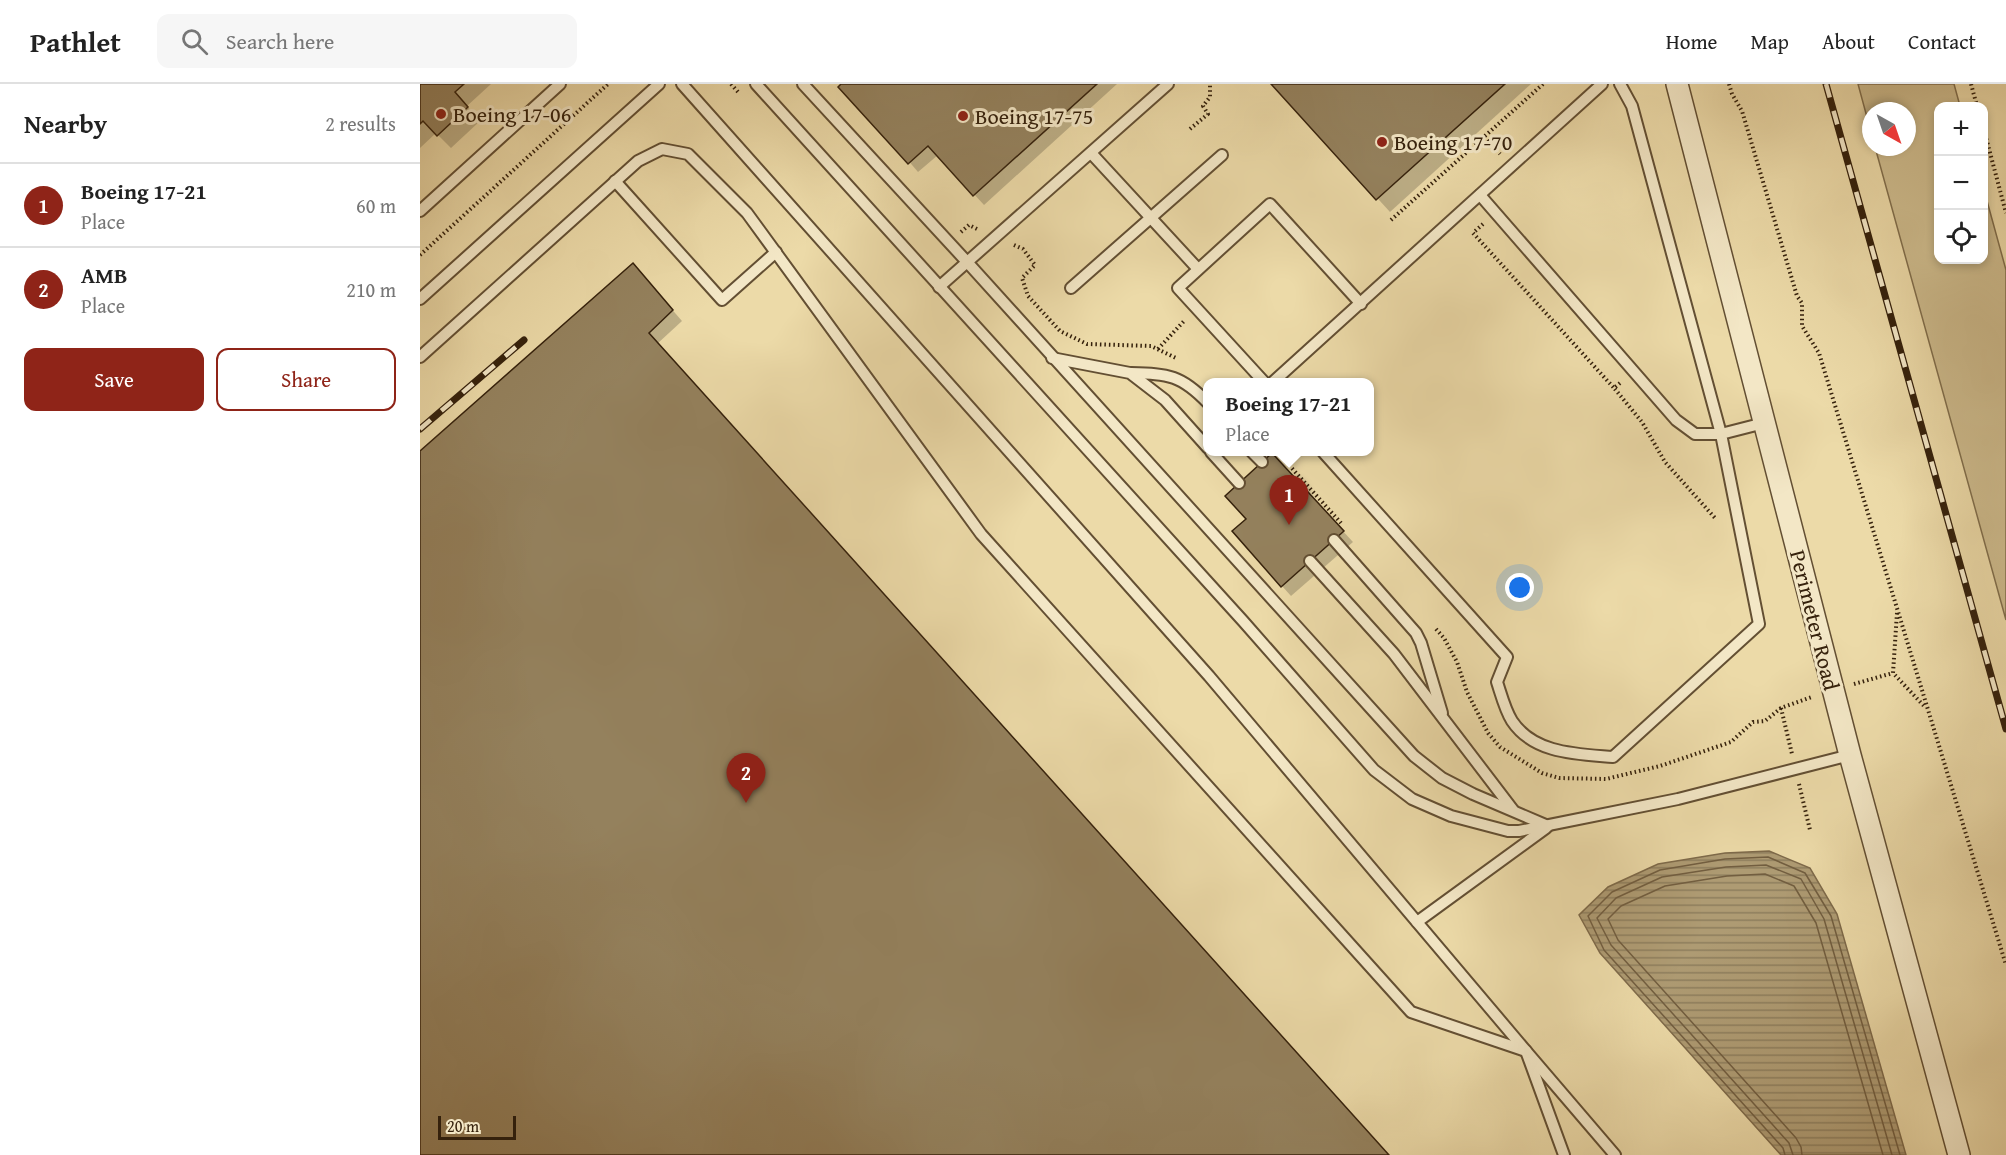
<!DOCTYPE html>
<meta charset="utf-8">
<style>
body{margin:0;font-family:"Gentium Book Plus",serif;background:#f6f6f6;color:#222}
.controls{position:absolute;right:18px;top:18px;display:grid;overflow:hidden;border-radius:12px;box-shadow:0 3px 9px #0003}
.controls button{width:54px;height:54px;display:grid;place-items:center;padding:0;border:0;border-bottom:2px solid #e0e0e0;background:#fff;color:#222;font:30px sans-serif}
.compass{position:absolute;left:1442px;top:18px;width:54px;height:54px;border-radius:50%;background:#fff;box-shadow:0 3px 9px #0003;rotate:140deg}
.scale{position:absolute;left:18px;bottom:15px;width:78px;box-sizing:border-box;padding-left:6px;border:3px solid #35210c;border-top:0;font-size:16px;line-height:21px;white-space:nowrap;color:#35210c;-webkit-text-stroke:4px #f3e7c6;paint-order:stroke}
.you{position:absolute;left:1100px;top:504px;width:21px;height:21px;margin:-15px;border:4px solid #fff;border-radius:50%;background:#1a73e8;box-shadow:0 0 0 9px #1a73e833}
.badge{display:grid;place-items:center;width:39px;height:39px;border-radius:50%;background:#8f2418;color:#fff;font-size:20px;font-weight:700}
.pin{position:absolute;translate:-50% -50px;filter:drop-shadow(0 2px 3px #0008)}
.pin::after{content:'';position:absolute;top:32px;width:21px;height:18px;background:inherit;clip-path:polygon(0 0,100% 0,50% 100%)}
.popup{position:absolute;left:783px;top:294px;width:171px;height:78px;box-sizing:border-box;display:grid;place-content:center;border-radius:12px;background:#fff;filter:drop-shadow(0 2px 4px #0005);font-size:20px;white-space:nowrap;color:#767676}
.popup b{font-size:22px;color:#222}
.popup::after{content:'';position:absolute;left:50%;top:100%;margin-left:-12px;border:12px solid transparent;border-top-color:#fff}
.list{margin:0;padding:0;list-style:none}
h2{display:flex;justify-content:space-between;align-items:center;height:78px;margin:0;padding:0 24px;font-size:26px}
h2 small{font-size:20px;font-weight:400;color:#767676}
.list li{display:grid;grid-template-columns:39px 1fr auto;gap:18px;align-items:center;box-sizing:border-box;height:84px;padding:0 24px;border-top:2px solid #e0e0e0}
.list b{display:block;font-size:22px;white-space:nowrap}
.list p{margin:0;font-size:20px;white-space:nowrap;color:#767676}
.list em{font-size:20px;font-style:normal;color:#767676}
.actions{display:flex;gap:12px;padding:18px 24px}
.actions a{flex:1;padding:14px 0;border:2px solid #8f2418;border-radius:12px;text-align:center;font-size:21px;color:#8f2418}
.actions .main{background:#8f2418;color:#fff}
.icon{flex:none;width:33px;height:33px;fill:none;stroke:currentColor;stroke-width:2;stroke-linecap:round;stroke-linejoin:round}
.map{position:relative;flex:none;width:1586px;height:1071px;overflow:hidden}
header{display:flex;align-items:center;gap:36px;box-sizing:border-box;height:84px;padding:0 30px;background:#fff;border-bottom:2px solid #e0e0e0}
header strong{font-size:28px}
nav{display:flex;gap:33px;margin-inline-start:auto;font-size:21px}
.search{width:420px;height:54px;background:#f6f6f6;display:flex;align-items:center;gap:15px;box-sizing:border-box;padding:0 21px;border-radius:12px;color:#767676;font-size:22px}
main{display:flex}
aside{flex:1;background:#fff}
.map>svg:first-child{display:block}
</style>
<header>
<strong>Pathlet</strong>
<div class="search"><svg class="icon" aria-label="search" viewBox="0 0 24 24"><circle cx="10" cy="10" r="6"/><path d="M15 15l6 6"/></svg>Search here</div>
<nav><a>Home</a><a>Map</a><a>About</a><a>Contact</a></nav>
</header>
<main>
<aside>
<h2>Nearby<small>2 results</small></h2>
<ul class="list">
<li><span class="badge">1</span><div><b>Boeing 17-21</b><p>Place</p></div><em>60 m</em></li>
<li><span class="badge">2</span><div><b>AMB</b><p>Place</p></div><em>210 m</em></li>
</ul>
<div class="actions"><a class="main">Save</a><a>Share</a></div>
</aside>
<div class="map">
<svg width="1586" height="1071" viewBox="0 0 1586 1071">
<defs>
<pattern id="water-rules" width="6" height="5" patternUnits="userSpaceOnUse" patternTransform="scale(1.5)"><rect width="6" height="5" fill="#ae9b73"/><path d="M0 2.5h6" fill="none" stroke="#8e7e5d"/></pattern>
</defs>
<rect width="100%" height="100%" fill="#ecdaa8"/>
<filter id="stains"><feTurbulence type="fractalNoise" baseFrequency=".00333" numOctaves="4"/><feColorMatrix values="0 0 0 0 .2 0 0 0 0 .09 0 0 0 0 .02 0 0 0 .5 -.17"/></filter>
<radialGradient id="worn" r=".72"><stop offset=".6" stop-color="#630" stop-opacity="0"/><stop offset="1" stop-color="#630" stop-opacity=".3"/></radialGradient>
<polygon fill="#cdbb8d" stroke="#816e4c" stroke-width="1.5" points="1438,0 1534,0 1540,22 1518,22 1518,176 1564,176 1564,106 1586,186 1586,536 1455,63 1487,63 1487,27 1451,27 1451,48"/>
<polygon fill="url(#water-rules)" stroke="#7e6a4a" stroke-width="1.5" points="1349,767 1390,784 1417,830 1486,1071 1361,1071 1180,869 1159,831 1188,803 1238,780 1305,769"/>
<g fill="#0003">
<polygon points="0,0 71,0 47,22 60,37 31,64 16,49 0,64"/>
<polygon points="423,0 697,0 564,121 518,71 498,88"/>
<polygon points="853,0 1111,0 970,128"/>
<polygon points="222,191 262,237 237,260 968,1071 0,1071 0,369"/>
<polygon points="862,381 933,458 871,512 862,502 829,435"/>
</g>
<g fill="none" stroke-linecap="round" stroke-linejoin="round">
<g stroke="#725e40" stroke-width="1.5">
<polyline points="1365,1071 1363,1064 1184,866 1168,832 1192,808 1240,786 1305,775 1348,773 1385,789 1411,832 1480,1071"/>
<polyline points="1373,1071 1369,1059 1191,861 1177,834 1196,814 1242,793 1306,783 1346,781 1381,795 1404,835 1472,1071"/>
<polyline points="1382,1071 1381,1063 1376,1054 1198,856 1188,835 1201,822 1245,802 1307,792 1345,790 1374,802 1396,839 1463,1071"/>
</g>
</g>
<g fill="#94815d" stroke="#35210c" stroke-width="1.5">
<polygon points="0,0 44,0 35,8 48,23 17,52 3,37 0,40"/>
<polygon points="421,0 677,0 553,112 508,62 488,80 418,3"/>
<polygon points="851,0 1085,0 956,116"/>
<polygon points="213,179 253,226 229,249 969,1071 0,1071 0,367"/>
<polygon points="852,369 924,447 861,503 812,447 826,435 805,412"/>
</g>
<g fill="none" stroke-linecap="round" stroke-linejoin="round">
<defs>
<g id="service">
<polyline points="262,0 789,592 1106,967 1144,1071"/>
<polyline points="336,0 823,537 954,686 992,715 1031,732 1088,747 1099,747 1258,715 1430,671"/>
<polyline points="383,0 548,179 994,672 1022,694 1053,710 1128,742"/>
<polyline points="671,69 778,185"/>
<polyline points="195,97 302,216 356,168"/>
<polyline points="1060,111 1256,336 1275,350 1301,350 1212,22 1200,0"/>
<polyline points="0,127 140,0"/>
<polyline points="519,203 748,0"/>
<polyline points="651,204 802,71"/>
<polyline points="0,215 239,0"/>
<polyline points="0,273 218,77 242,65 268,70 327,129 561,450 991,928 1106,967 1195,1071"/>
<polyline points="632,274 710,289 745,316 788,364"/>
<path d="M711,289C749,290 761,291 788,319"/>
<polyline points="844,298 758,204 850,120 941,220"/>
<polyline points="853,298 1182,0"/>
<polyline points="791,368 819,399"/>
<polyline points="832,368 842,378"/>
<path d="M903,368L1087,573L1077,598C1081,610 1085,626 1092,637C1114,670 1157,670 1193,673L1339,540L1301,350L1344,339"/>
<polyline points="914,456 996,549 1001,559 1022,629"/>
<polyline points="890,477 974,570 1093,726"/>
<polyline points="997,838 1126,744"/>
</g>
<polyline id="minor" points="1257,0 1430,671 1539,1071"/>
</defs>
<use href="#service" stroke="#634f33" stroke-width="14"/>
<use href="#minor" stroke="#634f33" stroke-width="24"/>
<g stroke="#35210c" stroke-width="4" stroke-dasharray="1.5 3" stroke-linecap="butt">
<polyline points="311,0 318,8"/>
<polyline points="1309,0 1312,10 1322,27 1377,212 1382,219 1382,242 1399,269 1586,881"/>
<polyline points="1551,0 1557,22"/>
<polyline points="770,45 788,30 783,22 790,13 790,0"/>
<polyline points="1564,46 1586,129"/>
<polyline points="1064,53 1080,70"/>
<polyline points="971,136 1123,0"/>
<polyline points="1063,140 1053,149 1194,304"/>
<polyline points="541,148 549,141 557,145"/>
<polyline points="594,161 603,165 615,181 602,194 608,212 640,247 667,260 731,262 756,274"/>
<polyline points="0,171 188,0"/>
<polyline points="738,265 764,237"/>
<polyline points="1200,299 1194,304 1222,338 1245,378 1295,434"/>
<polyline points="860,371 921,439"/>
<polyline points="1477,529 1473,589 1505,623"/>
<polyline points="1016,545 1024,554 1037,578 1047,608 1068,649 1080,663 1122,689 1139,694 1186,695 1240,682 1311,658 1333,638 1345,637 1361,624 1392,613"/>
<polyline points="1434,600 1473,589"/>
<polyline points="1361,624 1372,670"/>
<polyline points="1379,700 1390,746"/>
</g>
<use href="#service" stroke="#f3e7c6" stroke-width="10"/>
<use href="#minor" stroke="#f3e7c6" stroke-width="21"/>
<defs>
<g id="rail">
<polyline points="1406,0 1586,645"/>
<polyline points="0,345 104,256"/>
</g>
</defs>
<use href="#rail" stroke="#35210c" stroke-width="7"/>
<use href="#rail" stroke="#f3e7c6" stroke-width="4.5" stroke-dasharray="14" stroke-linecap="butt"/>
</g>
<g fill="#8f2418" stroke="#f3e7c6" stroke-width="2">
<circle cx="21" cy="30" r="6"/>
<circle cx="543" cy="32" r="6"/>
<circle cx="962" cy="58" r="6"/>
</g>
<g text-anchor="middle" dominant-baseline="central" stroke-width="6" stroke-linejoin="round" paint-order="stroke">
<g font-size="22" fill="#35210c" stroke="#f3e7c6" text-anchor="start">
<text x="33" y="30">Boeing 17-06</text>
<text x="555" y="32">Boeing 17-75</text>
<text x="974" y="58">Boeing 17-70</text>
</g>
<g font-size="22" fill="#35210c" stroke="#f3e7c6">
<text transform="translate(1395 536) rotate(76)">Perimeter Road</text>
</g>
</g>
<rect width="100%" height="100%" filter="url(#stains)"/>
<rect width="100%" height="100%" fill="url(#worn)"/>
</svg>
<div class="controls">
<button>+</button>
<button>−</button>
<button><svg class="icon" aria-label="locate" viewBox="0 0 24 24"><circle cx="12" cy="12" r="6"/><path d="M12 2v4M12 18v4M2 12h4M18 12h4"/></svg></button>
</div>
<svg class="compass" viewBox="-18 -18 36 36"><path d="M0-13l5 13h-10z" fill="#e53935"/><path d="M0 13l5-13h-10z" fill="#767676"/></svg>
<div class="scale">20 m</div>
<div class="you"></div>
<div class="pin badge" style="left:869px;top:441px">1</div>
<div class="popup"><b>Boeing 17-21</b>Place</div>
<div class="pin badge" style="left:326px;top:719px">2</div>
</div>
</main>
